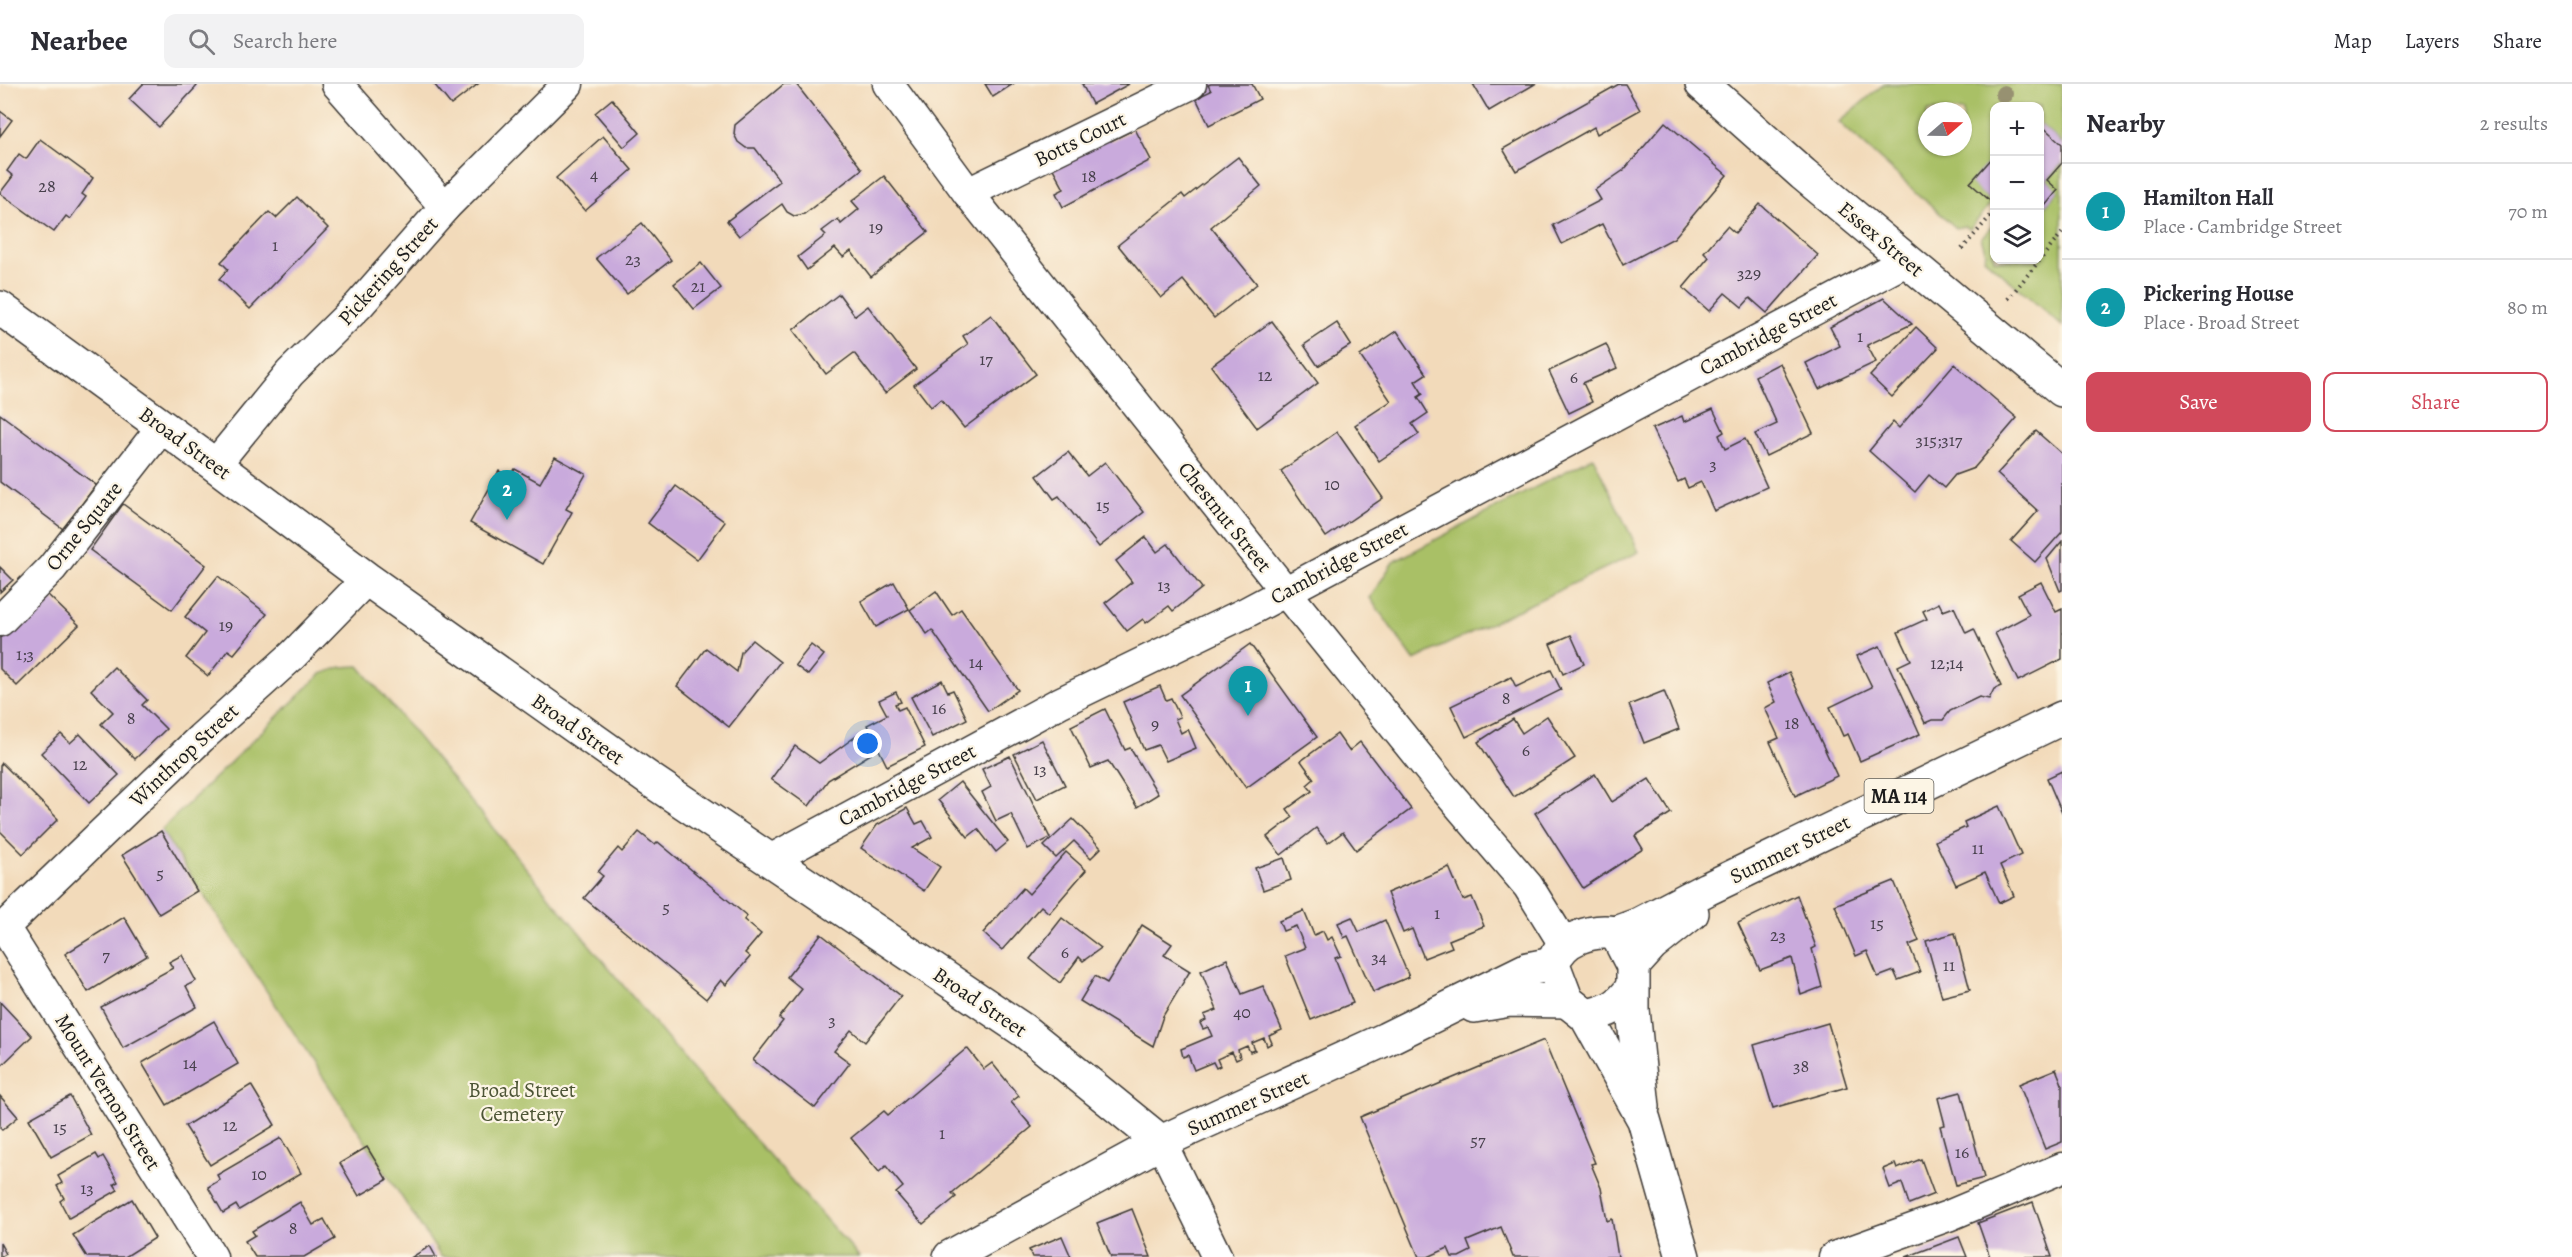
<!DOCTYPE html>
<meta charset="utf-8">
<style>
body{margin:0;font-family:Alegreya,serif;background:#f2f2f3;color:#2b2b33}
.controls{position:absolute;right:18px;top:18px;display:grid;overflow:hidden;border-radius:12px;box-shadow:0 2px 4px #0004}
.controls button{width:54px;height:54px;display:grid;place-items:center;padding:0;border:0;border-bottom:2px solid #e1e1e2;background:#fff;color:#2b2b33;font:30px sans-serif}
.compass{position:absolute;left:1918px;top:18px;width:54px;height:54px;border-radius:50%;background:#fff;box-shadow:0 2px 4px #0004;rotate:70deg}
.you{position:absolute;left:868px;top:660px;width:21px;height:21px;margin:-15px;border:4px solid #fff;border-radius:50%;background:#1a73e8;box-shadow:0 0 0 9px #1a73e833}
.badge{display:grid;place-items:center;width:39px;height:39px;border-radius:50%;background:#d1495b;color:#fff;font-size:20px;font-weight:700}
.pin{position:absolute;translate:-50% -50px;filter:drop-shadow(0 2px 3px #0008)}
.pin::after{content:'';position:absolute;top:32px;width:21px;height:18px;background:inherit;clip-path:polygon(0 0,100% 0,50% 100%)}
.list{margin:0;padding:0;list-style:none}
h2{display:flex;justify-content:space-between;align-items:center;height:78px;margin:0;padding:0 24px;font-size:26px}
h2 small{font-size:20px;font-weight:400;color:#7c7c81}
.list li{display:grid;grid-template-columns:39px 1fr auto;gap:18px;align-items:center;box-sizing:border-box;height:96px;padding:0 24px;border-top:2px solid #e1e1e2}
.list b{display:block;font-size:22px;white-space:nowrap}
.list p{margin:0;font-size:20px;white-space:nowrap;color:#7c7c81}
.list em{font-size:20px;font-style:normal;color:#7c7c81}
.actions{display:flex;gap:12px;padding:18px 24px}
.actions a{flex:1;padding:14px 0;border:2px solid #d1495b;border-radius:12px;text-align:center;font-size:21px;color:#d1495b}
.actions .main{background:#d1495b;color:#fff}
.icon{flex:none;width:33px;height:33px;fill:none;stroke:currentColor;stroke-width:2;stroke-linecap:round;stroke-linejoin:round}
.map{position:relative;flex:none;width:2062px;height:1173px;overflow:hidden}
header{display:flex;align-items:center;gap:36px;box-sizing:border-box;height:84px;padding:0 30px;background:#fff;border-bottom:2px solid #e1e1e2}
header strong{font-size:28px}
nav{display:flex;gap:33px;margin-inline-start:auto;font-size:21px}
.search{width:420px;height:54px;background:#f2f2f3;display:flex;align-items:center;gap:15px;box-sizing:border-box;padding:0 21px;border-radius:12px;color:#7c7c81;font-size:22px}
main{display:flex}
aside{flex:1;background:#fff}
.map>svg:first-child{display:block}
</style>
<header>
<strong>Nearbee</strong>
<div class="search"><svg class="icon" aria-label="search" viewBox="0 0 24 24"><circle cx="10" cy="10" r="6"/><path d="M15 15l6 6"/></svg>Search here</div>
<nav><a>Map</a><a>Layers</a><a>Share</a></nav>
</header>
<main>
<div class="map">
<svg width="2062" height="1173" viewBox="0 0 2062 1173">
<rect width="100%" height="100%" fill="#fcf5e5"/>
<filter id="ink" filterUnits="userSpaceOnUse"><feTurbulence type="fractalNoise" baseFrequency=".0167" numOctaves="2"/><feDisplacementMap in="SourceGraphic" scale="12" xChannelSelector="R" yChannelSelector="G"/><feConvolveMatrix kernelMatrix="1 2 1 2 8 2 1 2 1" color-interpolation-filters="sRGB"/></filter>
<filter id="wash" filterUnits="userSpaceOnUse"><feTurbulence type="fractalNoise" baseFrequency=".008" numOctaves="4" result="noise"/><feDisplacementMap in="SourceGraphic" scale="24" xChannelSelector="R" yChannelSelector="G"/><feGaussianBlur stdDeviation="1.35" result="paint"/><feColorMatrix in="noise" values="0 0 0 0 0 0 0 0 0 0 0 0 0 0 0 0 0 1.4 0 .05"/><feComposite in="paint" operator="in"/></filter>
<g filter="url(#wash)">
<rect width="100%" height="100%" fill="#f2daba"/>
<g fill="#a9c066" stroke="#626e41" stroke-width="1.5" fill-rule="evenodd">
<path d="M1884,0H2062V60L2040,40V22H1994V72L1971,99L1992,118L1970,145L1964,142L1956,144L1839,38ZM1927,27H1963V63H1927Z"/>
<polygon points="2062,79 2062,242 1984,174 1986,169 1981,154 1994,140 1994,176 2040,176 2040,128 2058,107 2047,96"/>
<polygon points="1593,373 1639,468 1414,576 1370,514 1393,478"/>
<polygon points="359,582 679,969 859,1173 441,1173 161,746 321,590 341,583"/>
</g>
<g id="blocks">
<g fill="#c9aadc">
<polygon points="143,0 195,0 197,2 159,43 129,15"/>
<polygon points="434,0 478,0 451,21"/>
<polygon points="784,0 796,0 862,85 804,130 794,132 787,128 782,120 739,152 727,137 780,97 755,64 746,64 738,58 734,50 735,41"/>
<polygon points="985,0 1013,0 993,13"/>
<polygon points="1082,0 1129,0 1092,20"/>
<polygon points="1211,0 1252,0 1260,15 1209,41 1196,14 1211,7 1208,1"/>
<polygon points="1473,0 1535,0 1489,27"/>
<polygon points="1619,0 1625,0 1640,26 1597,50 1594,43 1516,87 1503,65"/>
<polygon points="612,15 640,49 624,63 595,29"/>
<polygon points="0,27 12,36 0,52"/>
<polygon points="1665,38 1727,91 1674,154 1623,181 1602,140 1562,160 1553,141 1601,116 1595,106 1624,86"/>
<polygon points="2040,40 2062,60 2062,79 2047,96 2058,106 2040,128"/>
<polygon points="1135,45 1151,76 1063,123 1056,109 1064,105 1050,79 1107,49 1111,57"/>
<polygon points="603,52 632,86 585,127 556,94"/>
<polygon points="40,55 93,94 82,110 86,113 70,135 66,132 54,148 0,109 13,92 7,87 19,70 26,75"/>
<polygon points="1994,72 1994,120 1970,99"/>
<polygon points="1238,73 1261,102 1211,143 1257,200 1214,234 1183,196 1161,214 1118,161 1182,110 1185,114"/>
<polygon points="884,92 928,148 871,193 851,167 843,173 835,164 807,186 798,173 826,151 822,147 838,135 841,140 859,125 852,117"/>
<polygon points="297,113 328,144 250,225 219,195 228,185 221,178 269,128 276,134"/>
<polygon points="1760,120 1818,171 1767,229 1750,214 1742,223 1725,209 1709,227 1683,204 1709,173 1704,168 1727,142 1735,149"/>
<polygon points="642,139 671,176 627,210 596,174"/>
<polygon points="701,179 721,204 694,225 674,200"/>
<polygon points="839,210 855,232 868,222 916,285 885,309 854,269 826,290 793,246"/>
<polygon points="1884,214 1912,240 1867,261 1876,278 1819,305 1806,279 1840,262 1830,243"/>
<polygon points="991,231 1036,290 964,344 941,315 931,323 914,301 968,260 963,252"/>
<polygon points="1272,237 1318,299 1257,344 1211,282"/>
<polygon points="1337,239 1351,261 1318,282 1304,261"/>
<polygon points="1916,243 1938,264 1892,313 1870,292"/>
<polygon points="1397,247 1426,290 1415,297 1423,310 1418,313 1428,329 1412,340 1419,350 1379,377 1355,341 1391,317 1360,272"/>
<polygon points="1606,260 1617,284 1583,299 1592,318 1569,329 1549,287"/>
<polygon points="1780,279 1813,349 1766,372 1755,350 1777,340 1755,292"/>
<polygon points="1954,280 2017,334 1974,384 1955,391 1944,404 1929,391 1915,408 1869,367 1893,338 1899,344"/>
<polygon points="1713,325 1724,348 1719,351 1725,365 1745,355 1767,403 1714,427 1701,398 1688,404 1684,395 1678,398 1652,345 1682,332 1684,338"/>
<polygon points="0,330 96,401 63,445 0,398"/>
<polygon points="2036,347 2062,370 2062,448 2035,478 2011,457 2038,427 1997,390"/>
<polygon points="1337,348 1383,414 1326,453 1281,387"/>
<polygon points="1068,368 1087,392 1105,378 1144,428 1099,463 1059,412 1054,415 1037,392"/>
<polygon points="555,373 586,390 566,425 572,428 543,480 470,439 499,387 510,393 515,385 540,399"/>
<polygon points="676,402 725,438 697,476 648,439"/>
<polygon points="123,420 206,481 172,526 90,466"/>
<polygon points="1146,453 1157,468 1168,460 1202,504 1173,527 1169,522 1146,539 1143,535 1127,547 1105,519 1132,498 1116,477"/>
<polygon points="2062,457 2062,506 2060,507 2047,475"/>
<polygon points="0,483 13,496 0,508"/>
<polygon points="218,492 267,530 234,570 228,566 208,592 186,574 205,549 185,533"/>
<polygon points="894,498 909,525 876,543 861,517"/>
<polygon points="2041,498 2056,528 2062,525 2062,575 2018,597 1995,549 2029,531 2018,510"/>
<polygon points="936,507 952,531 961,525 1018,606 988,627 932,546 927,550 910,526"/>
<polygon points="46,509 79,541 17,602 0,585 0,554"/>
<polygon points="1939,519 1943,527 1954,523 1966,549 1974,545 2001,602 1994,605 1989,615 1979,613 1950,627 1943,636 1932,636 1925,639 1898,582 1911,576 1898,548 1927,535 1923,527"/>
<polygon points="1571,551 1584,580 1563,590 1550,560"/>
<polygon points="752,556 780,578 729,643 677,602 706,564 737,588 741,568"/>
<polygon points="1250,560 1317,653 1246,704 1180,611"/>
<polygon points="811,561 824,571 808,591 795,581"/>
<polygon points="1880,562 1920,650 1860,677 1848,650 1843,652 1830,623 1872,603 1857,572"/>
<polygon points="114,583 147,616 142,621 166,645 135,675 101,640 113,628 91,606"/>
<polygon points="1551,586 1561,606 1466,653 1451,622 1511,593 1516,603"/>
<polygon points="1789,588 1837,692 1795,712 1770,658 1779,654 1765,624 1776,618 1767,599"/>
<polygon points="942,596 948,608 953,606 967,635 932,653 911,613"/>
<polygon points="1160,602 1166,616 1171,614 1180,633 1175,635 1181,649 1188,645 1196,664 1166,677 1158,661 1144,666 1123,618"/>
<polygon points="1664,607 1679,645 1644,659 1629,621"/>
<polygon points="896,608 901,618 895,620 898,626 905,623 925,663 887,682 867,641 887,631 879,616"/>
<polygon points="1105,625 1125,666 1130,664 1158,710 1137,723 1108,677 1091,684 1071,642"/>
<polygon points="1547,632 1575,674 1514,713 1478,658 1513,635 1522,649"/>
<polygon points="61,650 70,659 80,650 119,691 89,719 41,669"/>
<polygon points="859,650 871,670 828,696 809,722 771,695 795,662 819,679"/>
<polygon points="1337,650 1349,667 1360,658 1411,725 1356,766 1343,748 1328,759 1316,744 1281,771 1267,753 1293,733 1287,725 1312,707 1307,701 1314,695 1301,677"/>
<polygon points="1042,656 1065,701 1037,715 1014,670"/>
<polygon points="1010,672 1050,754 1028,765 1011,730 996,737 982,708 991,703 982,685"/>
<polygon points="2,679 58,735 23,770 0,747 0,682"/>
<polygon points="2062,687 2062,729 2047,694"/>
<polygon points="1595,690 1612,718 1649,695 1671,729 1635,752 1643,765 1583,804 1535,729"/>
<polygon points="960,698 1008,758 996,768 978,745 968,753 938,716"/>
<polygon points="1999,722 2021,771 2000,781 2014,812 1999,819 1985,788 1956,801 1935,757 1966,743 1964,738"/>
<polygon points="907,724 916,740 923,737 932,753 912,764 940,783 924,807 861,764 877,741"/>
<polygon points="1073,735 1101,764 1091,774 1074,757 1056,774 1044,762"/>
<polygon points="161,747 197,807 159,830 122,771"/>
<polygon points="639,748 655,761 658,758 747,832 744,836 761,850 745,869 750,873 726,901 721,896 706,915 584,814 603,792 598,788 618,764 622,768"/>
<polygon points="1066,768 1086,786 1049,829 1041,822 1002,866 983,849 1023,804 1029,810"/>
<polygon points="1284,774 1291,796 1263,806 1255,784"/>
<polygon points="1449,783 1463,816 1472,813 1484,842 1449,856 1452,863 1424,874 1412,845 1403,849 1387,809"/>
<polygon points="1894,797 1919,857 1909,861 1920,888 1898,896 1894,887 1878,893 1867,867 1856,872 1835,821"/>
<polygon points="1797,811 1816,863 1812,865 1822,903 1801,911 1792,874 1760,886 1738,839"/>
<polygon points="1304,827 1314,851 1323,847 1327,856 1332,853 1341,872 1335,874 1353,919 1311,936 1285,872 1305,864 1296,842 1283,847 1279,837"/>
<polygon points="124,833 147,872 88,908 65,870"/>
<polygon points="1352,833 1359,848 1385,836 1409,893 1373,908 1348,852 1344,854 1338,839"/>
<polygon points="1062,834 1101,864 1083,877 1079,873 1060,899 1030,875"/>
<polygon points="1142,841 1172,860 1164,871 1190,887 1163,932 1153,962 1080,917 1095,892 1107,899"/>
<polygon points="1955,849 1970,906 1942,913 1926,857"/>
<polygon points="821,850 901,912 865,958 851,946 834,967 850,979 815,1024 753,976 783,937 779,934 802,905 787,893"/>
<polygon points="182,871 196,897 186,902 197,923 123,964 101,923 173,884 169,878"/>
<polygon points="1227,875 1242,910 1263,902 1282,946 1269,952 1272,959 1267,962 1264,954 1252,959 1255,966 1250,968 1247,962 1238,966 1240,974 1236,976 1232,968 1217,975 1220,982 1216,984 1213,978 1194,986 1188,971 1183,973 1181,965 1212,952 1208,943 1203,945 1200,939 1206,936 1204,931 1217,926 1201,887"/>
<polygon points="0,918 32,952 0,983"/>
<polygon points="214,937 238,980 167,1021 142,979"/>
<polygon points="1828,939 1847,1003 1773,1024 1754,961"/>
<polygon points="1544,956 1595,1079 1591,1080 1601,1104 1607,1137 1612,1135 1618,1173 1513,1173 1501,1143 1467,1157 1471,1167 1459,1173 1452,1173 1448,1164 1428,1173 1419,1173 1360,1033"/>
<polygon points="967,964 984,985 992,979 1019,1012 1011,1018 1032,1043 952,1109 956,1113 923,1140 896,1109 903,1103 886,1082 879,1088 851,1054 884,1027 888,1031"/>
<polygon points="2056,985 2062,1000 2062,1058 2045,1065 2019,1000"/>
<polygon points="251,1001 275,1041 210,1081 185,1042"/>
<polygon points="1961,1008 1984,1094 1956,1101 1940,1042 1945,1041 1938,1014"/>
<polygon points="0,1012 18,1033 2,1046 0,1044"/>
<polygon points="70,1012 91,1051 51,1073 29,1035"/>
<polygon points="281,1054 301,1089 239,1126 236,1121 223,1129 208,1103 220,1096 217,1091"/>
<polygon points="367,1063 387,1096 359,1112 340,1079"/>
<polygon points="96,1070 99,1075 103,1072 118,1098 114,1100 118,1106 69,1134 60,1117 64,1114 57,1102 62,1099 58,1092"/>
<polygon points="1921,1075 1934,1110 1909,1120 1902,1099 1890,1104 1883,1085 1895,1080 1897,1085"/>
<polygon points="132,1115 155,1154 125,1173 87,1173 73,1151"/>
<polygon points="300,1118 313,1141 324,1135 335,1155 304,1173 255,1173 245,1157 255,1151 252,1147"/>
<polygon points="2033,1118 2052,1173 1990,1173 1978,1139"/>
<polygon points="1132,1125 1151,1173 1111,1173 1097,1139"/>
<polygon points="1062,1152 1071,1173 1032,1173 1029,1166"/>
<polygon points="1959,1153 1967,1173 1906,1173"/>
<polygon points="0,1159 6,1170 1,1173 0,1173"/>
<polygon points="430,1162 436,1173 412,1173"/>
</g>
</g>
</g>
<g filter="url(#ink)">
<use href="#blocks" fill-opacity="0" stroke="#3c3834" stroke-width="1.5"/>
<g fill="none" stroke-linecap="round" stroke-linejoin="round">
<defs>
<g id="minor">
<polyline points="337,0 445,123"/>
<polyline points="888,0 968,109 1285,507 1444,704 1528,802 1565,862"/>
<polyline points="968,109 1191,0"/>
<polyline points="215,381 290,289 359,221 445,123 568,0"/>
<polyline points="0,537 52,484 162,343"/>
<polyline points="770,776 1059,619 1247,528 1906,177"/>
<polyline points="4,843 212,1173"/>
<polyline points="0,847 201,654 293,571 367,495"/>
<polyline points="1161,1058 1217,1173"/>
<polyline points="1834,1173 1948,1132 2062,1084"/>
</g>
<g id="tertiary">
<polyline points="0,224 215,381 367,495 649,695 1023,946 1161,1058"/>
<polyline points="1474,922 1510,916 1567,917"/>
<polyline points="950,1173 1161,1058 1386,955 1528,885 1553,880"/>
</g>
<g id="primary">
<polyline points="1702,0 1803,90 2062,306"/>
<polyline points="1616,849 1638,841 1707,805 2062,634"/>
<path d="M1616,849C1592,845 1561,854 1553,880L1567,917L1586,932C1609,927 1618,924 1632,904"/>
<polyline points="1616,849 1633,882 1633,926 1643,1023"/>
<polyline points="1633,882 1652,861 1692,829"/>
<polyline points="1586,932 1644,1036 1683,1173"/>
</g>
</defs>
<use href="#minor" stroke="#3c3834" stroke-width="33"/>
<use href="#tertiary" stroke="#3c3834" stroke-width="36"/>
<use href="#primary" stroke="#3c3834" stroke-width="36"/>
<g stroke="#3c3834" stroke-width="4" stroke-dasharray="1.5 4.5" stroke-linecap="butt">
<polyline points="1962,165 1994,128"/>
<polyline points="2008,215 2062,149"/>
</g>
<use href="#minor" stroke="#fff" stroke-width="30"/>
<use href="#tertiary" stroke="#fff" stroke-width="33"/>
<use href="#primary" stroke="#fff" stroke-width="33"/>
</g>
<circle fill="#979171" cx="2004" cy="10" r="9"/>
</g>
<g text-anchor="middle" dominant-baseline="central" stroke-width="4.5" stroke-linejoin="round" paint-order="stroke">
<g font-size="18" fill="#47404c">
<text x="594" y="90">4</text>
<text x="1089" y="92">18</text>
<text x="47" y="102">28</text>
<text x="876" y="143">19</text>
<text x="275" y="161">1</text>
<text x="633" y="175">23</text>
<text x="1749" y="189">329</text>
<text x="698" y="202">21</text>
<text x="1860" y="252">1</text>
<text x="986" y="275">17</text>
<text x="1265" y="291">12</text>
<text x="1574" y="293">6</text>
<text x="1939" y="356">315;317</text>
<text x="1713" y="380">3</text>
<text x="1332" y="400">10</text>
<text x="1103" y="421">15</text>
<text x="1164" y="501">13</text>
<text x="226" y="541">19</text>
<text x="25" y="570">1;3</text>
<text x="976" y="578">14</text>
<text x="1947" y="579">12;14</text>
<text x="1506" y="614">8</text>
<text x="939" y="624">16</text>
<text x="131" y="634">8</text>
<text x="1792" y="639">18</text>
<text x="1155" y="640">9</text>
<text x="1526" y="666">6</text>
<text x="80" y="680">12</text>
<text x="1040" y="685">13</text>
<text x="1978" y="764">11</text>
<text x="160" y="789">5</text>
<text x="666" y="823">5</text>
<text x="1437" y="829">1</text>
<text x="1877" y="839">15</text>
<text x="1778" y="851">23</text>
<text x="1065" y="868">6</text>
<text x="106" y="871">7</text>
<text x="1379" y="873">34</text>
<text x="1949" y="881">11</text>
<text x="1242" y="928">40</text>
<text x="832" y="936">3</text>
<text x="190" y="979">14</text>
<text x="1801" y="982">38</text>
<text x="230" y="1041">12</text>
<text x="60" y="1043">15</text>
<text x="942" y="1049">1</text>
<text x="1478" y="1056">57</text>
<text x="1962" y="1068">16</text>
<text x="259" y="1090">10</text>
<text x="87" y="1104">13</text>
<text x="293" y="1144">8</text>
</g>
<rect fill="#fcf5e5" stroke="#5f5d58" stroke-width="1.5" x="1864.5" y="695" width="69" height="34" rx="4.5"/>
<g font-size="20" font-weight="bold" fill="#1c1c1c">
<text x="1899" y="712">MA 114</text>
</g>
<g font-size="21" fill="#1c1c1c" stroke="#fcf5e5">
<text transform="translate(1080 55) rotate(-26)">Botts Court</text>
<text transform="translate(1881 155) rotate(40)">Essex Street</text>
<text transform="translate(388 187) rotate(-48)">Pickering Street</text>
<text transform="translate(1768 250) rotate(-28)">Cambridge Street</text>
<text transform="translate(185 359) rotate(36)">Broad Street</text>
<text transform="translate(1225 433) rotate(51)">Chestnut Street</text>
<text transform="translate(84 442) rotate(-51)">Orne Square</text>
<text transform="translate(1339 479) rotate(-28)">Cambridge Street</text>
<text transform="translate(578 645) rotate(35)">Broad Street</text>
<text transform="translate(184 671) rotate(-43)">Winthrop Street</text>
<text transform="translate(907 701) rotate(-28)">Cambridge Street</text>
<text transform="translate(1790 765) rotate(-26)">Summer Street</text>
<text transform="translate(980 918) rotate(34)">Broad Street</text>
<text transform="translate(108 1008) rotate(58)">Mount Vernon Street</text>
<text transform="translate(1248 1019) rotate(-24)">Summer Street</text>
</g>
<g font-size="21" fill="#4d5536" stroke="#fcf5e5">
<text x="522" y="1006">Broad Street<tspan x="522" dy="24">Cemetery</tspan></text>
</g>
</g>
</svg>
<div class="controls">
<button>+</button>
<button>−</button>
<button><svg class="icon" aria-label="layers" viewBox="0 0 24 24"><path d="M12 4l9 5-9 5-9-5zM3 14l9 5 9-5"/></svg></button>
</div>
<svg class="compass" viewBox="-18 -18 36 36"><path d="M0-13l5 13h-10z" fill="#e53935"/><path d="M0 13l5-13h-10z" fill="#7c7c81"/></svg>
<div class="you"></div>
<div class="pin badge" style="left:1248px;top:632px;background:#0f9aa8">1</div>
<div class="pin badge" style="left:507px;top:436px;background:#0f9aa8">2</div>
</div>
<aside>
<h2>Nearby<small>2 results</small></h2>
<ul class="list">
<li><span class="badge" style="background:#0f9aa8">1</span><div><b>Hamilton Hall</b><p>Place · Cambridge Street</p></div><em>70 m</em></li>
<li><span class="badge" style="background:#0f9aa8">2</span><div><b>Pickering House</b><p>Place · Broad Street</p></div><em>80 m</em></li>
</ul>
<div class="actions"><a class="main">Save</a><a>Share</a></div>
</aside>
</main>
